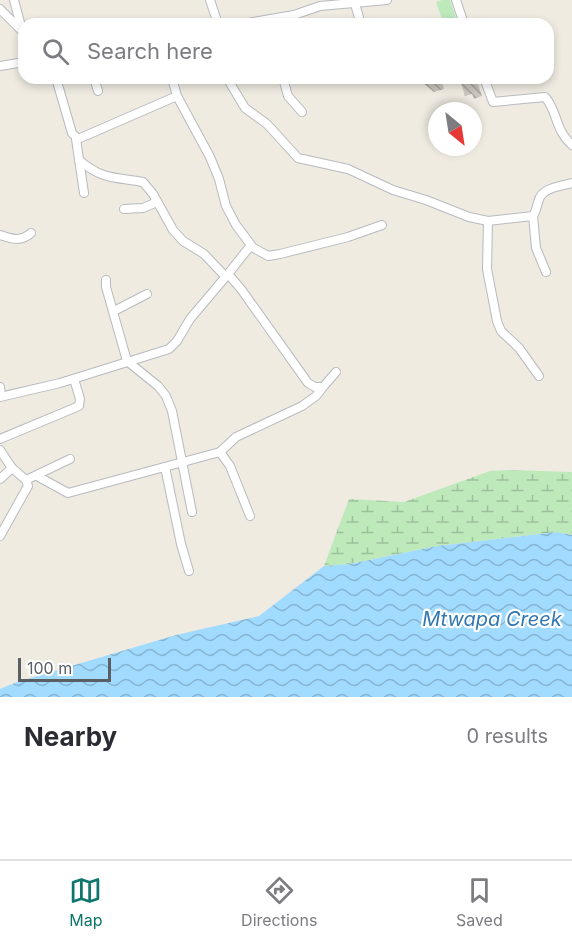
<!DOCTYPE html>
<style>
body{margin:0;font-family:Inter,sans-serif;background:#f2f2f3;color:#2b2b33}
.compass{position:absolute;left:428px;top:102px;width:54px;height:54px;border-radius:50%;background:#fff;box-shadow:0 3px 9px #0003;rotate:150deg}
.scale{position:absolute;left:18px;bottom:15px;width:93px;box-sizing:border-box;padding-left:6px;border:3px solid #5a5f64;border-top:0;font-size:16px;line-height:21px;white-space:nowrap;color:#5a5f64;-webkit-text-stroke:4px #fff;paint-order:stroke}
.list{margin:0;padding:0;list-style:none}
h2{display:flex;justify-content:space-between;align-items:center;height:78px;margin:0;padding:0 24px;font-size:26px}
h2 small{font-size:20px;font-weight:400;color:#7c7c81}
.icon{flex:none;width:33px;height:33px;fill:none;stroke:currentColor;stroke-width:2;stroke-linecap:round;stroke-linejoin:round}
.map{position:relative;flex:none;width:572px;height:697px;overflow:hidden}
.search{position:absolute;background:#fff;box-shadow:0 3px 9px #0003;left:18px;right:18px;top:18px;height:66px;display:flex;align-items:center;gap:15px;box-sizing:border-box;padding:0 21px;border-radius:18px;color:#7c7c81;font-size:22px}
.sheet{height:162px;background:#fff}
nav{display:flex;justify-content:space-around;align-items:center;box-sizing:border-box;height:84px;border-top:2px solid #e1e1e2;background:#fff;font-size:16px;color:#7c7c81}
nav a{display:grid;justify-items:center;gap:3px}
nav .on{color:#0f766e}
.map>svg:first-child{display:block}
</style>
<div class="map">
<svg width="572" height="697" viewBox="0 0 572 697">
<defs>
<pattern id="wetland-marsh" width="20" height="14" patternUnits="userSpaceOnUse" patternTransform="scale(1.5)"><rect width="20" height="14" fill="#bde9bb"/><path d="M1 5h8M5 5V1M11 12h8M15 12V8" fill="none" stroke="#9dc09c"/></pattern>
<pattern id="water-waves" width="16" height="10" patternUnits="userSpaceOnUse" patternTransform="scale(1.5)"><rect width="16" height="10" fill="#a1dbff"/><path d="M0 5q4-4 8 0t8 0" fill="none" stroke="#86b5d2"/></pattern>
<pattern id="building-back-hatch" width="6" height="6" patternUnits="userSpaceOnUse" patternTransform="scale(1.5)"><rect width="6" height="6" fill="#cac5be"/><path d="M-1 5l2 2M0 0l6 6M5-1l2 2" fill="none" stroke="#a7a39e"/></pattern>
</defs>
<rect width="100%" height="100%" fill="#efebe1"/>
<polygon fill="#bde9bb" points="442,0 450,0 456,18 443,22 436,2"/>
<polygon fill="url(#wetland-marsh)" points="510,470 572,472 572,535 556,532 437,546 350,564 324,566 349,499 404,502 490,471"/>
<polygon fill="url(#water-waves)" points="556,532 572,535 572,697 0,697 0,689 17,682 176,635 259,616 324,566 350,564 437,546"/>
<g fill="url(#building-back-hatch)">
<polygon points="423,78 441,78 444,89 434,92 424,84"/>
<polygon points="466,78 476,78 482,96 474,99 472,94 465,96 460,80"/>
</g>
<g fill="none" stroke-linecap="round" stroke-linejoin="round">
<defs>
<g id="minor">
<polyline points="14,0 22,30"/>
<polyline points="210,0 218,24"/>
<polyline points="456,0 464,24"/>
<polyline points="355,4 361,24"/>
<polyline points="0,9 24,33"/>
<polyline points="242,24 294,15 320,6 387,0"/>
<polyline points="0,66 24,62"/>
<polyline points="56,78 72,133 78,139 177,96 172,78"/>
<polyline points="94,78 98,91"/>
<path d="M227,78L245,108L267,124L298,158L348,169L393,190L426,200L469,217L488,221L533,216C537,210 537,203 540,197C546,187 562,186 572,183"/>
<polyline points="283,78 288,96 302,112"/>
<path d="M484,78L493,102L545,97C558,111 554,129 572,145"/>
<polyline points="177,96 210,157 219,179 226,206 236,225 251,245 228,274"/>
<polyline points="76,139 84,193"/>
<path d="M79,160C102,180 116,177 143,182L153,194L173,230L183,241L204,254L225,276"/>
<polyline points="124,209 143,208 157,202"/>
<polyline points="533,216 536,248 546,272"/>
<polyline points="488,221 487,269 497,321 501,331 519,348 539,376"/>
<path d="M0,235C12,239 21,242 31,233"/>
<polyline points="252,247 268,256 280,254 348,237 382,225"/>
<polyline points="106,280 106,287 127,361 158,386 166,396 172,411 192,512"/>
<polyline points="114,311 147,294"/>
<polyline points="0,387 1,396"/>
<polyline points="0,397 60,383 169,349 177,341 190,319 228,274 241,289 308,383 315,387 323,387 336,372"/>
<polyline points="0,439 79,406 80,399 74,379"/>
<polyline points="0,450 12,468 26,480 28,486 0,536"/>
<polyline points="220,452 236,437 302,406 316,396 323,387"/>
<polyline points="165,467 181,544 189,571"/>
<polyline points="37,476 68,493 220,452 230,466 250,516"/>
<polyline points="0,479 12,468"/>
<polyline points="26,480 70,459"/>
</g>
</defs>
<use href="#minor" stroke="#b7babf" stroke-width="10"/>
<use href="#minor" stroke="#fff" stroke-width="8"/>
</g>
<g text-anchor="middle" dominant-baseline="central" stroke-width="4.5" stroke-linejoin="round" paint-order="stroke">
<g font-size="20" font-style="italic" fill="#3178b2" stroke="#fff">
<text x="492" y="619">Mtwapa Creek</text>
</g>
</g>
</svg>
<svg class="compass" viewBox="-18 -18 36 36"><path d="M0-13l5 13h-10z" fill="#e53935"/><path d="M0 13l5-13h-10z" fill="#7c7c81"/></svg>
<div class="scale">100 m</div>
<div class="search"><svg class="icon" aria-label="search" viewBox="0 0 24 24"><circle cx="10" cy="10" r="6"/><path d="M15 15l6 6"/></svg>Search here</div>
</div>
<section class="sheet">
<h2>Nearby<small>0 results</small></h2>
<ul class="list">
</ul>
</section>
<nav>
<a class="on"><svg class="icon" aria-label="map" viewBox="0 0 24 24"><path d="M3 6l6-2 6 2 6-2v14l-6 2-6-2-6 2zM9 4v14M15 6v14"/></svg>Map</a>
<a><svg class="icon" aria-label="directions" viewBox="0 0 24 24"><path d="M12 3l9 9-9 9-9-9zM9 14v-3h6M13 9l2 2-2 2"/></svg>Directions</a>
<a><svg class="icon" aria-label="saved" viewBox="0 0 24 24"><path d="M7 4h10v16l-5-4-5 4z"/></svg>Saved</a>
</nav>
